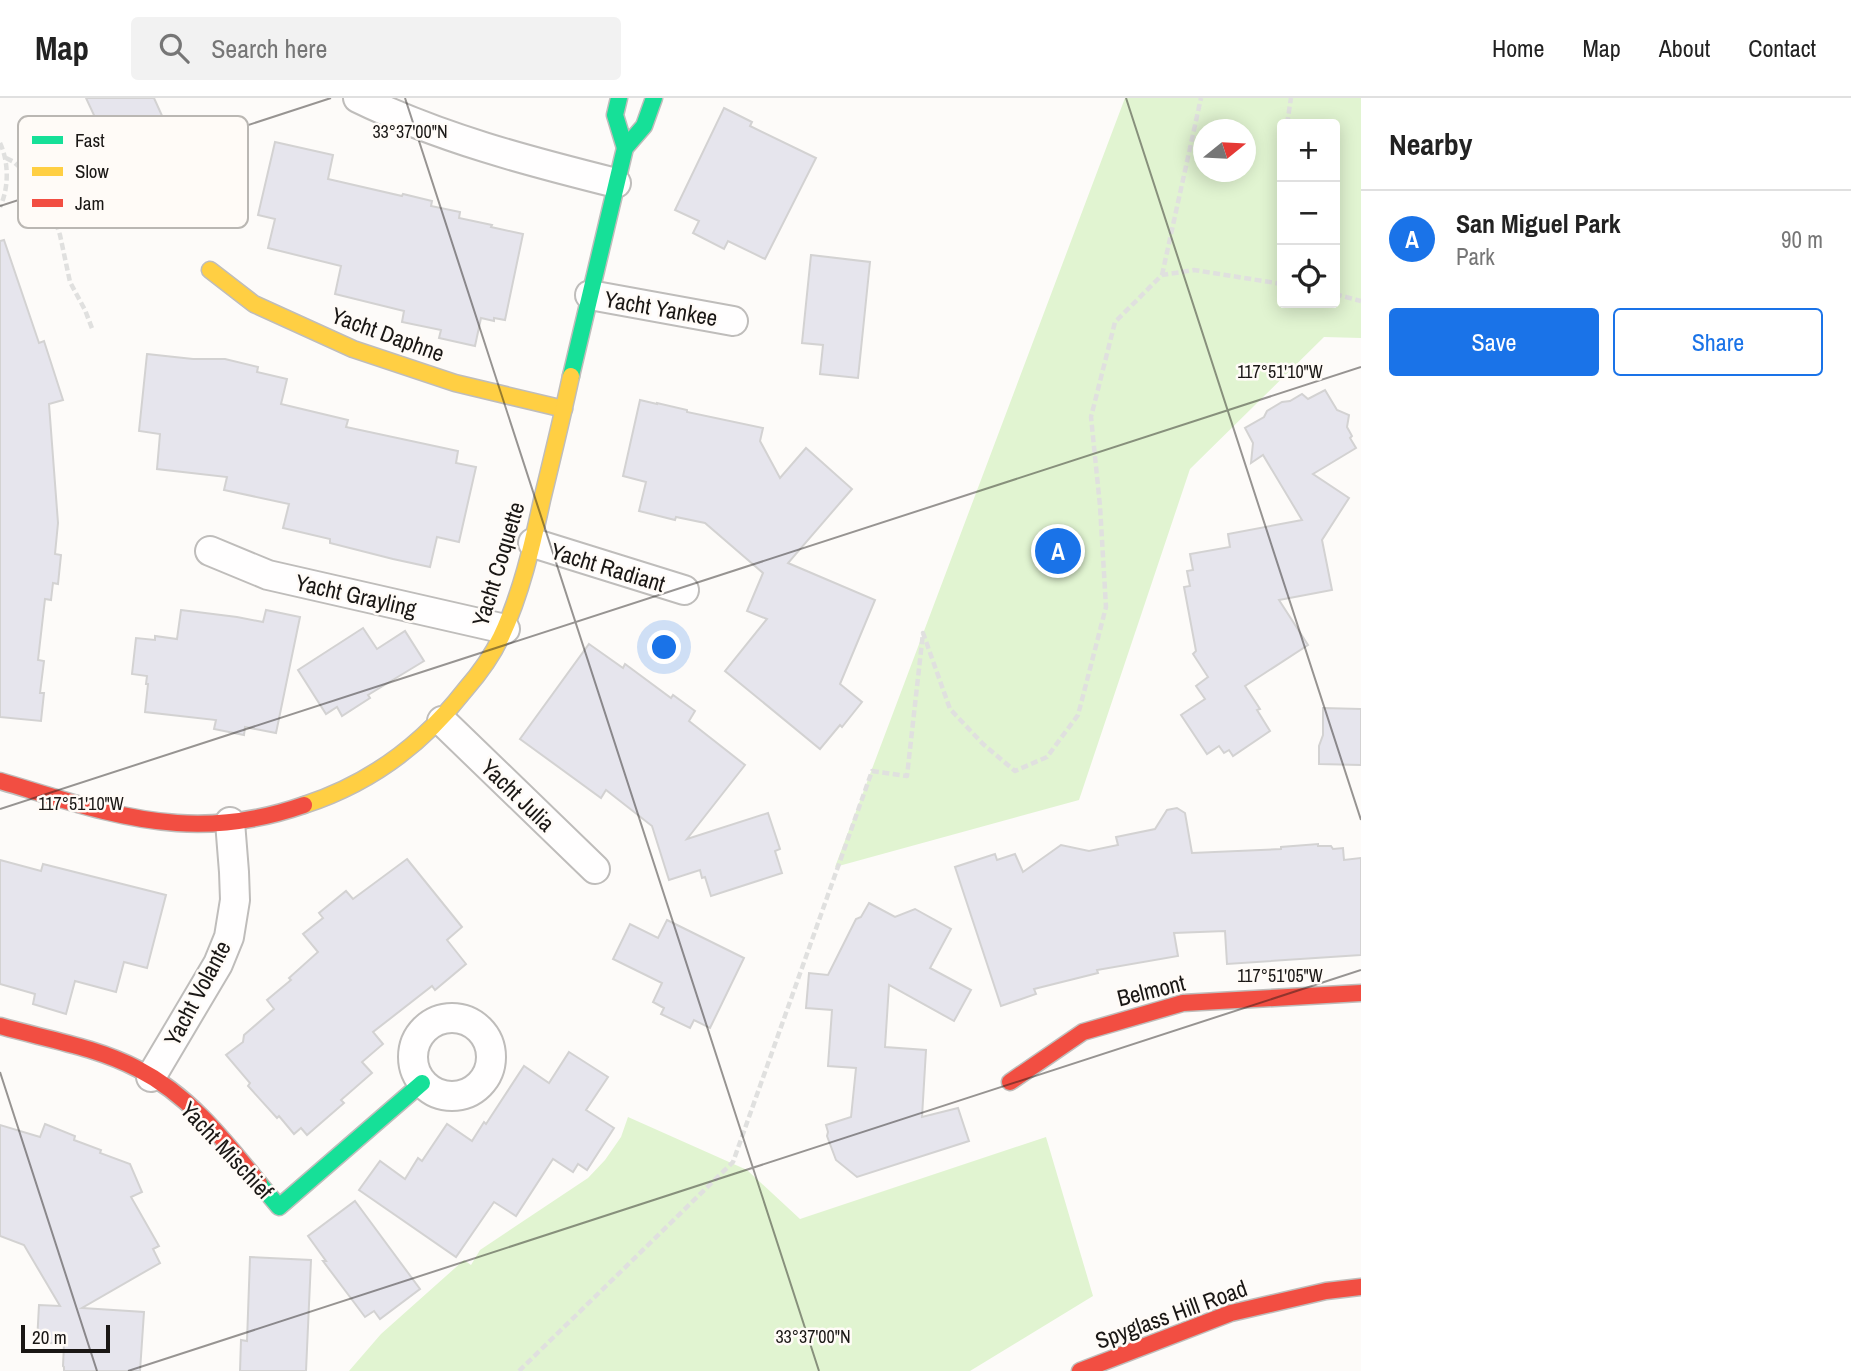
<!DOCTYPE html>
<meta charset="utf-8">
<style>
body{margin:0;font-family:"Archivo Narrow",sans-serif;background:#f2f2f2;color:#222}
.controls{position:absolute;right:21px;top:21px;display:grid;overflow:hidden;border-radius:7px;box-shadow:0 4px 18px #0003}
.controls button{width:63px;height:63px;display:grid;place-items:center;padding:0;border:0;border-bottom:2px solid #e0e0e0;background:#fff;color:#222;font:35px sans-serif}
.compass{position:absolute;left:1193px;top:21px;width:63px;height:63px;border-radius:50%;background:#fff;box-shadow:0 4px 18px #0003;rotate:72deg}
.scale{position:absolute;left:21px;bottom:18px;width:89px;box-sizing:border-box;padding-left:7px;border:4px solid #1a1715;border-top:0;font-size:19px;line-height:24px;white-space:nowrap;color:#1a1715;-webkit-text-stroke:5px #fffbf7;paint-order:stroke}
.you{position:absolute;left:665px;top:550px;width:24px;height:24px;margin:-18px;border:5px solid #fff;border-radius:50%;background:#1a73e8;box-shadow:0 0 0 10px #1a73e833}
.badge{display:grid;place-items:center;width:46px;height:46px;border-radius:50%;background:#1a73e8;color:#fff;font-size:23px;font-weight:700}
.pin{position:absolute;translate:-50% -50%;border:4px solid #fff;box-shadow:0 2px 7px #0006}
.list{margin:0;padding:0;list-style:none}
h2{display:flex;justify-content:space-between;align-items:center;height:91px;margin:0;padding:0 28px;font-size:30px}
h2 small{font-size:23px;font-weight:400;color:#767676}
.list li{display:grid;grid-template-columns:46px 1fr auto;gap:21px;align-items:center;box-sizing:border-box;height:98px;padding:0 28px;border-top:2px solid #e0e0e0}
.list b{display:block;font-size:26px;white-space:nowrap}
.list p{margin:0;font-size:23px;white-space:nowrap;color:#767676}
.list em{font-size:23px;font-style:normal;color:#767676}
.actions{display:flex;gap:14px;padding:21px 28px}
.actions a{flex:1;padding:16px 0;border:2px solid #1a73e8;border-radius:7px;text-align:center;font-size:24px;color:#1a73e8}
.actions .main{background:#1a73e8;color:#fff}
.icon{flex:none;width:38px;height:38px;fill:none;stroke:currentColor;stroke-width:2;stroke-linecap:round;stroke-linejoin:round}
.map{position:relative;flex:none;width:1361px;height:1273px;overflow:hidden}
header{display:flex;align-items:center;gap:42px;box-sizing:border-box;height:98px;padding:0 35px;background:#fff;border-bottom:2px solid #e0e0e0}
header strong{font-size:33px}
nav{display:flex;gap:38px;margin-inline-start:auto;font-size:24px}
.search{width:490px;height:63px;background:#f2f2f2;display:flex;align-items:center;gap:18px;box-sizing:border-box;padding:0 24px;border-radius:7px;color:#767676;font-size:26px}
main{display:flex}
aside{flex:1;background:#fff}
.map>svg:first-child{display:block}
</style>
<header>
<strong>Map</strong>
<div class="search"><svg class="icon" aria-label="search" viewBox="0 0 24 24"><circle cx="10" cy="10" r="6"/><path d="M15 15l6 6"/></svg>Search here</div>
<nav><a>Home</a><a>Map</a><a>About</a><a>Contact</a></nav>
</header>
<main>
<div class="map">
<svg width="1361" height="1273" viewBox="0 0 1361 1273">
<rect width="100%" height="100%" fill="#fdfbf9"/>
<g fill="#e1f4d1" fill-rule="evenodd">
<path d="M1125,0H1361V240L1324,239L1190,371L1079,702L835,769ZM1335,26V205H1282V26ZM1204,32H1246V74H1204Z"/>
<polygon points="628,1019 747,1072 800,1121 1046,1039 1093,1198 970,1273 349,1273 381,1236 464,1162 471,1167 480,1152 588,1080 605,1062 621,1039"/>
</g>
<g fill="#e6e5ed" stroke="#d3d2d2" stroke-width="2">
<polygon points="86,0 154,0 187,73 163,84 171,102 140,116"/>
<polygon points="724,10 752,24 750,28 816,60 765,161 728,143 724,151 693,135 699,123 675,112"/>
<polygon points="275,44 333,57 328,81 402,98 403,96 432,103 431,108 460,114 459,120 492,127 491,129 523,136 505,222 494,220 494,223 481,220 475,248 439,240 441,232 402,224 404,213 335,196 341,168 268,150 275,121 258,117"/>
<polygon points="4,142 39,245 44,243 63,302 49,306 58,425 55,456 61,457 58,486 53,485 51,502 45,501 38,562 44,563 40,595 44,595 41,623 0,619 0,143"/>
<polygon points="811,157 870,164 858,280 820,276 823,247 802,245"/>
<polygon points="147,256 193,261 225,261 258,269 257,274 287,281 281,306 348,322 346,329 458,353 456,365 476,369 459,444 437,439 430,469 393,461 330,445 330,441 283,430 289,406 224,392 227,379 157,371 160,336 139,333"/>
<polygon points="1325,292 1337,312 1349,317 1347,329 1352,338 1350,340 1356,350 1313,376 1349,400 1322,442 1332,492 1279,502 1308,547 1245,588 1260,611 1257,612 1270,633 1233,658 1229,652 1224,655 1219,648 1207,656 1181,617 1205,601 1196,588 1208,579 1193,556 1196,553 1184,489 1190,488 1187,473 1193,472 1190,456 1230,449 1228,436 1302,422 1263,357 1251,365 1253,345 1245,330 1264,319 1267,313 1282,304 1290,303 1302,296 1308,301"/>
<polygon points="640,302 657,306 657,305 687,312 687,314 763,330 760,343 780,380 806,350 852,391 788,465 875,502 840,586 862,604 842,629 840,627 820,651 725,573 767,521 747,513 763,475 705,425 676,419 675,422 639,413 646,384 623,378"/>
<polygon points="181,512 237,519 263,524 266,512 300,519 276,635 245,629 244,637 214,631 216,622 145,614 148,586 146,586 147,578 132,576 136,540 155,542 155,538 177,541"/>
<polygon points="363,530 377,551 405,533 424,563 368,597 370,600 342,618 337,609 326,616 298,572"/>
<polygon points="589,546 623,570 625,566 671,600 673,597 695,613 689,623 745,667 687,741 768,715 780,751 775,753 782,775 711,798 705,779 702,780 700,772 669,782 652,728 606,692 601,700 520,641"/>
<polygon points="1323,610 1361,611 1361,667 1319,666 1319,648 1323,637"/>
<polygon points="1177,710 1185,715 1192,755 1281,751 1281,749 1318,746 1318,748 1331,748 1333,751 1343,750 1344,762 1361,760 1361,857 1227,866 1225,833 1174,835 1178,858 1097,872 1098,875 1034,891 1036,896 1001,908 955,769 995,756 997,762 1015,756 1023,774 1061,747 1089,753 1118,747 1116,739 1155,731 1167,712"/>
<polygon points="407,761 462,829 447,842 466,866 435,892 432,888 373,934 383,946 362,964 372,975 341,1002 344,1005 307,1037 301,1030 294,1036 279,1018 277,1020 248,988 250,985 226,957 243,944 244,937 274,911 267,902 291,882 289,880 318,854 303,836 323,820 319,815 346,793 353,801"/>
<polygon points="0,762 41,773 43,766 166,797 147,870 124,864 116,894 75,883 66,916 33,906 35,896 0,886"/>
<polygon points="869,805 895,819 915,811 951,831 930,870 971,892 954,923 889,887 885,949 926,952 922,1019 958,1010 969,1043 857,1079 836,1062 827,1038 828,1034 826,1027 851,1019 856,970 828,968 832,912 806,910 809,875 828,877 856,821 861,819"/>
<polygon points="667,822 744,860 710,930 694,922 690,930 661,916 664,910 653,904 662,885 613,861 630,826 658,840"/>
<polygon points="569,954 608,979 586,1012 614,1030 587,1072 578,1066 573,1074 553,1061 516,1118 494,1104 456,1159 359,1092 380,1063 405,1081 418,1060 422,1063 447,1026 472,1043 484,1024 486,1026 524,968 549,985"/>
<polygon points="45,1026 75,1038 74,1042 101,1052 100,1055 130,1066 142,1094 131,1099 159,1148 153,1151 160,1165 82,1210 144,1214 140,1273 64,1273 64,1269 63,1268 64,1246 37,1244 39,1207 60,1208 24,1147 0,1138 0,1027 40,1039"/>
<polygon points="355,1103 420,1191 380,1221 374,1213 365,1219 323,1163 326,1163 308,1138"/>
<polygon points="250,1159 311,1162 306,1273 240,1273 241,1242 247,1243"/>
</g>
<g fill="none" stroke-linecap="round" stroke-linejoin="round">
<defs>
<g id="street">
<path d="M358,0C440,40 528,63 616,85"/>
<polyline points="590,197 733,223"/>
<polyline points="533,445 684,492"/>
<polyline points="210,453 268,477 505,531"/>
<polyline points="442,623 595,771"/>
<circle cx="452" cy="959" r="39"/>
<polyline points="151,979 218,866 229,839 235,802 234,774 230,724"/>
</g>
<g id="fast">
<polyline points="619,0 615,17 625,50"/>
<polyline points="571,278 625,50 644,28 654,0"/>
<polyline points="259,1085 279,1109 422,985"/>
</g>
<g id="slow">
<polyline points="210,172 254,206 353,251 455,285 564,311"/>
<path d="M304,707C369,686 423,646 465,592C479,576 492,558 501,539C521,496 532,449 542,402C552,361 562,320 571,278"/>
</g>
<g id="jam">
<path d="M0,683C58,700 117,721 177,725C220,728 264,721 304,707"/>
<path d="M0,928C46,941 96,949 138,971C189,997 224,1042 259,1085"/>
<polyline points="1010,984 1083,934 1183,905 1361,895"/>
<polyline points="1080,1273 1231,1215 1326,1193 1361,1189"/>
</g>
</defs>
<use href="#street" stroke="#bfbdbb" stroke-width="32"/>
<use href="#fast" stroke="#bfbdbb" stroke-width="19"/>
<use href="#slow" stroke="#bfbdbb" stroke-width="19"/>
<use href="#jam" stroke="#bfbdbb" stroke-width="19"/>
<g stroke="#e0e0df" stroke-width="4.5" stroke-dasharray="7 3.5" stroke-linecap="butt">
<polyline points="1287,26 1291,0"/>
<path d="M0,45C9,64 9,90 0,109"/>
<polyline points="6,60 14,64 28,77 50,108 60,137 70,184 85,212 93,233"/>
<polyline points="1162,177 1201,0"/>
<polyline points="1335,196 1361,203"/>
<polyline points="519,1273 733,1064 872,673 907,678 923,535 950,611 983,646 1015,673 1047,659 1078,617 1106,509 1100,408 1091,319 1115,224 1162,177 1194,172 1282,186"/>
</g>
<use href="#street" stroke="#fffefe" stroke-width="28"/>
<use href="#fast" stroke="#16e098" stroke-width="16"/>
<use href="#slow" stroke="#ffcf43" stroke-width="16"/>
<use href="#jam" stroke="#f24e42" stroke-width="16"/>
</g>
<path fill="none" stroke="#1a1715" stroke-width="2" stroke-opacity="0.45" d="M405,0L819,1273M1126,0L1361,722M0,108L331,0M0,711L1361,269M0,974L97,1273M128,1273L1361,872"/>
<g text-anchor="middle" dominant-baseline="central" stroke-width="5" stroke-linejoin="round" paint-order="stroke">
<g font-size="23" fill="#1a1715" stroke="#fffbf7">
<text transform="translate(661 210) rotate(10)">Yacht Yankee</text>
<text transform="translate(388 236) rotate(20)">Yacht Daphne</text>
<text transform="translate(498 466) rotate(-73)">Yacht Coquette</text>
<text transform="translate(608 469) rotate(17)">Yacht Radiant</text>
<text transform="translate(356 497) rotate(13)">Yacht Grayling</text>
<text transform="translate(518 697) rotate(44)">Yacht Julia</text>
<text transform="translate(1151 892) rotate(-14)">Belmont</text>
<text transform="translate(197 895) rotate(-62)">Yacht Volante</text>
<text transform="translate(227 1052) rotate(47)">Yacht Mischief</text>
<text transform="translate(1171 1216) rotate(-20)">Spyglass Hill Road</text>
</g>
</g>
<rect x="18" y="18" width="230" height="112" rx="10" fill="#fffbf7" stroke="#bab7b3" stroke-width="2"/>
<rect x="32" y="38" width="31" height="8" fill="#16e098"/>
<rect x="32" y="69" width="31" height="9" fill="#ffcf43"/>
<rect x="32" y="101" width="31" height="8" fill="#f24e42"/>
<g font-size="19" fill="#1a1715">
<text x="75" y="49">Fast</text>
<text x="75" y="80">Slow</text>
<text x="75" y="112">Jam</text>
</g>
<g font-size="18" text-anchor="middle" fill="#1a1715" stroke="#fffbf7" stroke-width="5" stroke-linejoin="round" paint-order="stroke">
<text x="410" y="40">33°37'00"N</text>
<text x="1280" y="280">117°51'10"W</text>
<text x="81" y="712">117°51'10"W</text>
<text x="1280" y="884">117°51'05"W</text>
<text x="813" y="1245">33°37'00"N</text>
</g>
</svg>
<div class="controls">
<button>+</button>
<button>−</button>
<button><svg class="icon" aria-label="locate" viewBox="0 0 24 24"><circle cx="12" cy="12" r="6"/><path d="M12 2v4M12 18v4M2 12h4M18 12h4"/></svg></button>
</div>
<svg class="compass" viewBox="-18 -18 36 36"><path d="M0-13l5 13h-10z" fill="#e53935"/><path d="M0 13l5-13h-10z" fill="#767676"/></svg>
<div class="scale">20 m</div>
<div class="you"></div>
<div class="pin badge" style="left:1058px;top:453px">A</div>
</div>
<aside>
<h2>Nearby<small></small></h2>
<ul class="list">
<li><span class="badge">A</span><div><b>San Miguel Park</b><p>Park</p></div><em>90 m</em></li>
</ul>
<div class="actions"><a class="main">Save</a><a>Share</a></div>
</aside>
</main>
